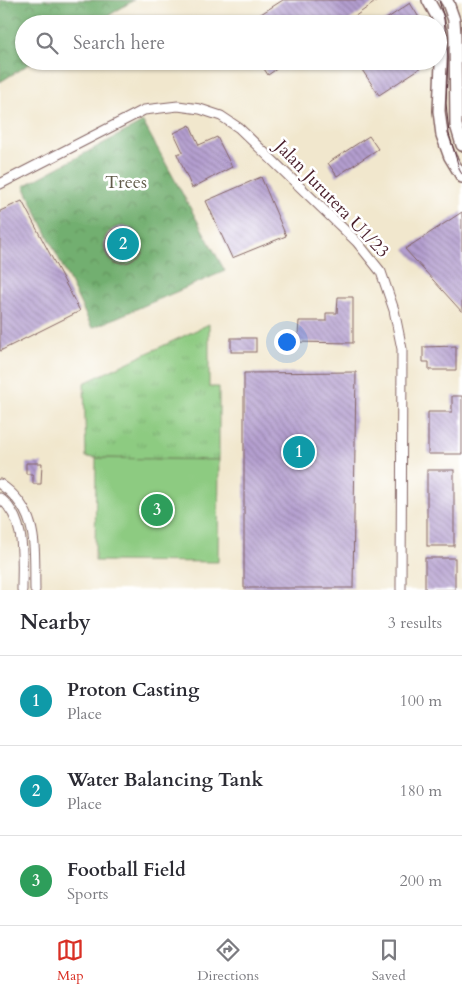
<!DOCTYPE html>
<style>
body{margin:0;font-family:Cardo,serif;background:#f7f7f7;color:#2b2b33}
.you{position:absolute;left:286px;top:341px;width:18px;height:18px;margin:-12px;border:4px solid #fff;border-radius:50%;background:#1a73e8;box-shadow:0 0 0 8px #1a73e833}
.badge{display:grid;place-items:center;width:32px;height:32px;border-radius:50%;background:#d93025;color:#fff;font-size:16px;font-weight:700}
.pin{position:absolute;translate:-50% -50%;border:2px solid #fff;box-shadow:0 1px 5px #0006}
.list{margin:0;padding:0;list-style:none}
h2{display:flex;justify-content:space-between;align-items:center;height:65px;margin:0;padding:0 20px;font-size:21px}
h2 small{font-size:16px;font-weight:400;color:#7c7c81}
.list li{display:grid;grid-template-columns:32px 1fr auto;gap:15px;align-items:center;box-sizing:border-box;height:90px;padding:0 20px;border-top:1px solid #e1e1e2}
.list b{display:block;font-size:19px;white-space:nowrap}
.list p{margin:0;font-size:16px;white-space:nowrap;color:#7c7c81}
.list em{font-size:16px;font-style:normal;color:#7c7c81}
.icon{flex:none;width:28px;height:28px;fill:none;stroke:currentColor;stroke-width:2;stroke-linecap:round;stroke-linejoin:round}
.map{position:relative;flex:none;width:462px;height:590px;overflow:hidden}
.search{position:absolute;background:#fff;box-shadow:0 1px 4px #0004;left:15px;right:15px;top:15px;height:55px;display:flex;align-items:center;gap:12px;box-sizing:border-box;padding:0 18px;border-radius:28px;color:#7c7c81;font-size:19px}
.sheet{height:335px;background:#fff}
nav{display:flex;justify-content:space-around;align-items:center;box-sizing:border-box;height:70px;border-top:1px solid #e1e1e2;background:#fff;font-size:14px;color:#7c7c81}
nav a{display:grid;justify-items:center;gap:2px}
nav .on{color:#d93025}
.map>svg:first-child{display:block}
</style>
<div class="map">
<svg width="462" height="590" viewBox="0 0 462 590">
<defs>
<pattern id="grass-tufts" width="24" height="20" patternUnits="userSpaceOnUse" patternTransform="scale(1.25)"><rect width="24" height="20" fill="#8dcb81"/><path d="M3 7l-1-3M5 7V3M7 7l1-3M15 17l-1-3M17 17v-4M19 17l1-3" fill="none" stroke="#7bae70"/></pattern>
<pattern id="forest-crowns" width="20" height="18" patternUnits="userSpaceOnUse" patternTransform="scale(1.25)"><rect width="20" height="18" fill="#72af6f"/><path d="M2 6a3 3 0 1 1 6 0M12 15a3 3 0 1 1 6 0" fill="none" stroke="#608e5b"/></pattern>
<pattern id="building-back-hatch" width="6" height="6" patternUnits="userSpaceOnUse" patternTransform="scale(1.25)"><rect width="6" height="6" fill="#b39ecf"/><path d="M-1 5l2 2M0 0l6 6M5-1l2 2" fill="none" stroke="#9480a8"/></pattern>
</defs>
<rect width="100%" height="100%" fill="#fff"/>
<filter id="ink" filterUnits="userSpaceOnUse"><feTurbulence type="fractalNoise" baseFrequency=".02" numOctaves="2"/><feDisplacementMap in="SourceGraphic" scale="10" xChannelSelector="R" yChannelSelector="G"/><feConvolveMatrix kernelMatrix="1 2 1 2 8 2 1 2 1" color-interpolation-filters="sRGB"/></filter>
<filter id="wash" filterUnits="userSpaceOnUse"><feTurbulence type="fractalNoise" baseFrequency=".0096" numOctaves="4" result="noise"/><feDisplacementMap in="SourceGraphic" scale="20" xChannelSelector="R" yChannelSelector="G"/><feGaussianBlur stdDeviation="1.12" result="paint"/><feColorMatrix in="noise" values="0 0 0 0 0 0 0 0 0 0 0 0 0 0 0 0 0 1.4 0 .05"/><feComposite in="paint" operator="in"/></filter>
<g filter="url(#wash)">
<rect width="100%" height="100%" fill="#f1e7cd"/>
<polygon fill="url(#grass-tufts)" stroke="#6c7556" points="209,324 209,387 219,387 219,460 96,458 86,457 84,383"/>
<g fill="url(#forest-crowns)" stroke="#5e674d" fill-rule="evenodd">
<polygon points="0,0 134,0 95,24 24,24 24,61 34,61 0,82"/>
<path d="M143,122L225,271L92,328L24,186ZM124,226C135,229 145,239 139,252C137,257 134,260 129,262C104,271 91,229 124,226Z"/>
</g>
<polygon fill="#8dcb81" stroke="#6c7556" points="96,458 219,460 218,562 95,561"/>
<g id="blocks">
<g fill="url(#building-back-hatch)">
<polygon points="283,0 378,0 344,24 245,24"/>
<polygon points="410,3 423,24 379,24"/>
<polygon points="259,61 288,61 268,75"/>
<polygon points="356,61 419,61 419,69 379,95"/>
<polygon points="190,125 199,145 217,137 232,167 192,188 177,154 183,152 174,133"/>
<polygon points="369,136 378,149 337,176 328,163"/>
<polygon points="261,177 286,236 232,258 206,201"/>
<polygon points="22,201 80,311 0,351 0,211"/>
<polygon points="462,212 462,312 405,249"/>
<circle cx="123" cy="245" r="18"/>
<polygon points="338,297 353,297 353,343 294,342 294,335 298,335 299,321 326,321 326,313 337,313"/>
<rect x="231" y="338" width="25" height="14"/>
<polygon points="456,346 456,370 429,370 429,362 423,362 423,347"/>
<polygon points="356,372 353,588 244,588 244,373"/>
<polygon points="452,396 462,396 462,454 428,454 428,412 452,412"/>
<polygon points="26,463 42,463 41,484 33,484 33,474 26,474"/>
<rect x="427" y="470" width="27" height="76"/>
<rect x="425" y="558" width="30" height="32"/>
</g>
</g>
</g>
<g filter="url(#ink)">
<use href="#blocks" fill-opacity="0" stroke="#846564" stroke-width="1"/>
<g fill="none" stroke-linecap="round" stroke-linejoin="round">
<defs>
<g id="minor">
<polyline points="0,184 144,110 178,106 200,109 221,116 239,128 357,242 381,272 394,310 402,349 401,590"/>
<path d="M0,484C40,511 34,548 35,590"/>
<path d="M0,498C27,520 22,558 22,590"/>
</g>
<g id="major">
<polyline points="428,0 438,18 442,40 439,111 442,135 450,157 462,177"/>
<polyline points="446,0 448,3 454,20 455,36 456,125 462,145"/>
</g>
</defs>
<use href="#minor" stroke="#846564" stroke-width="11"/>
<use href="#major" stroke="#846564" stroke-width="14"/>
<use href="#minor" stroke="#fff" stroke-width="9"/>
<use href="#major" stroke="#fff" stroke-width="11"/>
<polyline stroke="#4a1f2b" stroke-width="1" points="439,0 444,19 448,58 446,103 449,134 460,171 462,174"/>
</g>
</g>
<g text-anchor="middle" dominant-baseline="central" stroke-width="5" stroke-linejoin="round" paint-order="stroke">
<g font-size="18" fill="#615b49" stroke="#fff">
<text x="126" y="182">Trees</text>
</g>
<g font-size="18" fill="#4a1f2b" stroke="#fff">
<text transform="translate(332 199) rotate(46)">Jalan Jurutera U1/23</text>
</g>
</g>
</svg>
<div class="you"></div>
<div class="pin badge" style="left:299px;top:452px;background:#0f9aa8">1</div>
<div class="pin badge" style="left:123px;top:244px;background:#0f9aa8">2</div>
<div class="pin badge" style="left:157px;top:510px;background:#2e9e5b">3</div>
<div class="search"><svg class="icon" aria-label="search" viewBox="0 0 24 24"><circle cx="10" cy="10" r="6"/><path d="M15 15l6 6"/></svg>Search here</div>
</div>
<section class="sheet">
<h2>Nearby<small>3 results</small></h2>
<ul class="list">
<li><span class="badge" style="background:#0f9aa8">1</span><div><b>Proton Casting</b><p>Place</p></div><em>100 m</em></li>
<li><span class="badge" style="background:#0f9aa8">2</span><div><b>Water Balancing Tank</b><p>Place</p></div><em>180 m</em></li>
<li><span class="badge" style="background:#2e9e5b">3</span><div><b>Football Field</b><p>Sports</p></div><em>200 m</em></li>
</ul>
</section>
<nav>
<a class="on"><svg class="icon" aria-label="map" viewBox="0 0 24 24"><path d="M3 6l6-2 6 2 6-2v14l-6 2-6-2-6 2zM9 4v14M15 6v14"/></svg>Map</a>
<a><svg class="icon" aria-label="directions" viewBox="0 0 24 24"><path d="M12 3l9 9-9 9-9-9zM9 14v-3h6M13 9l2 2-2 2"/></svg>Directions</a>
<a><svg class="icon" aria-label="saved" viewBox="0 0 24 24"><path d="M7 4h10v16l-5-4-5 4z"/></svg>Saved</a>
</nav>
